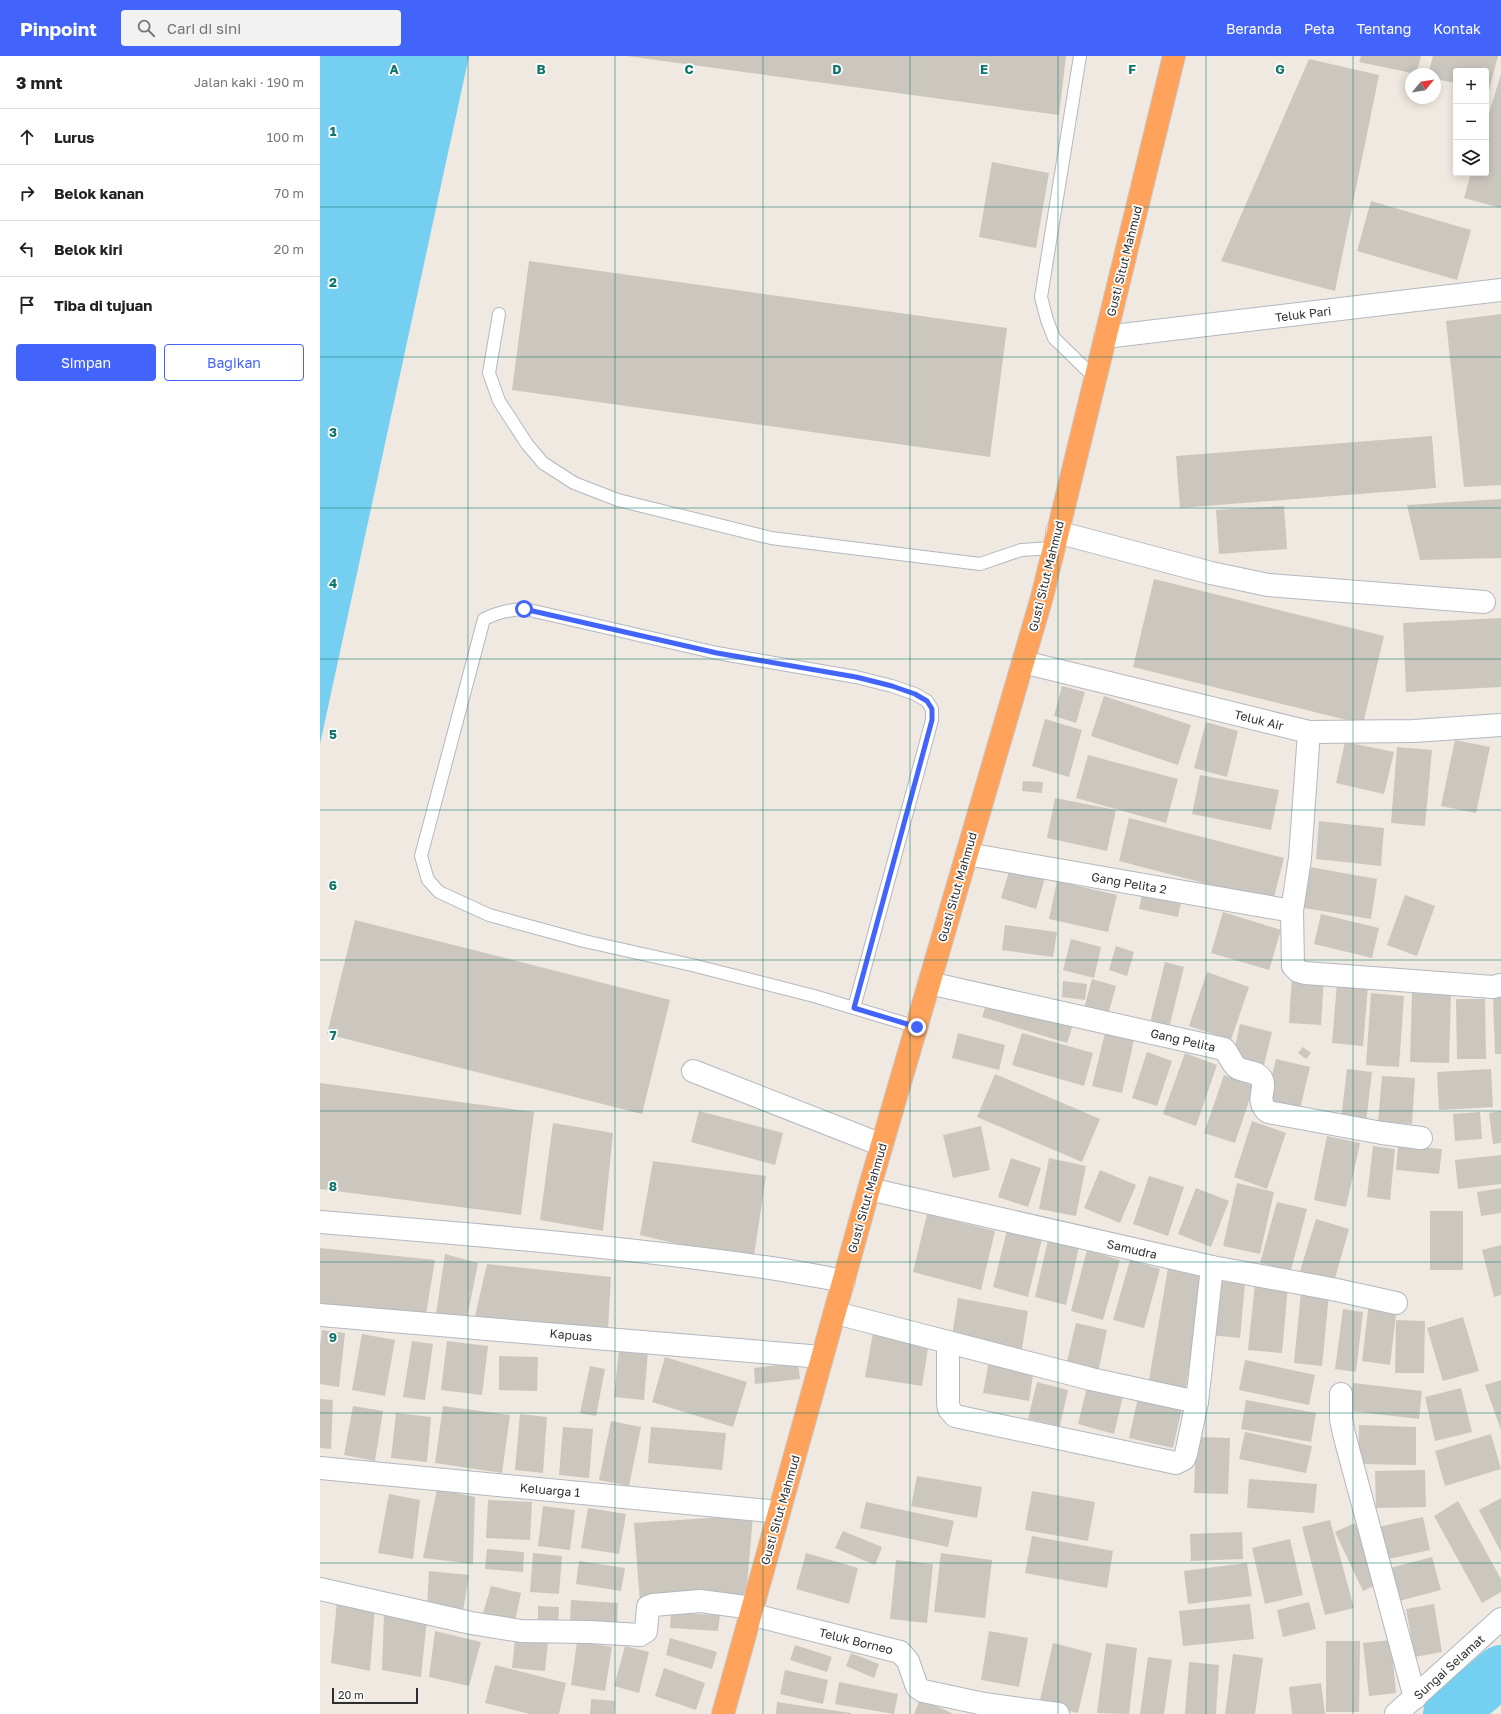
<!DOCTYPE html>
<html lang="id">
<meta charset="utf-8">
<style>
body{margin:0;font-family:"Golos Text",sans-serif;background:#f2f2f2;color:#202124}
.controls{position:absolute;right:12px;top:12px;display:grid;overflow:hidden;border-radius:4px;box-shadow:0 2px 10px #0003}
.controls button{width:36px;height:36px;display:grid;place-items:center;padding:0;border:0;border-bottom:1px solid #e0e0e0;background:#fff;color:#202124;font:20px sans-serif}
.compass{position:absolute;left:1085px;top:12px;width:36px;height:36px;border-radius:50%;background:#fff;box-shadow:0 2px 10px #0003;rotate:60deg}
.scale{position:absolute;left:12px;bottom:10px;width:86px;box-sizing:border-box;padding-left:4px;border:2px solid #2e2e2e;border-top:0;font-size:11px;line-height:14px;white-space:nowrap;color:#2e2e2e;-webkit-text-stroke:3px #fff;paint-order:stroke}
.stop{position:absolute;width:12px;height:12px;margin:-9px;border:3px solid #4264fb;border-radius:50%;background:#fff}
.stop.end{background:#4264fb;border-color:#fff;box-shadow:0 1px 4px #0008}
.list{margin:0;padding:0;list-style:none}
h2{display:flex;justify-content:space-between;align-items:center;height:52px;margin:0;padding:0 16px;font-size:17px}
h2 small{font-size:13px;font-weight:400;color:#757577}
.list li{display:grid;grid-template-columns:26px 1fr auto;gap:12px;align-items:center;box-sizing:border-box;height:56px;padding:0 16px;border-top:1px solid #e0e0e0}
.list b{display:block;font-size:15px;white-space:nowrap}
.list em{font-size:13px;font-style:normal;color:#757577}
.actions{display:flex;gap:8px;padding:12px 16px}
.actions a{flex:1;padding:9px 0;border:1px solid #4264fb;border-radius:4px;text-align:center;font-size:14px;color:#4264fb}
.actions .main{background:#4264fb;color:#fff}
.icon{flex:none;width:22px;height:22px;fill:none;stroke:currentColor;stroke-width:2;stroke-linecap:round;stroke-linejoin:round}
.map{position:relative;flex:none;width:1181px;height:1658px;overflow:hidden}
header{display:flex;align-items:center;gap:24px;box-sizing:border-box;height:56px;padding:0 20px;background:#4264fb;color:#fff}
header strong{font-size:19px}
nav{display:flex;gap:22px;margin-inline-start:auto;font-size:14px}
.search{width:280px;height:36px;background:#f2f2f2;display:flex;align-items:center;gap:10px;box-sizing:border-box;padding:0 14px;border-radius:4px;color:#757577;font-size:15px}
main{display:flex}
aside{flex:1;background:#fff}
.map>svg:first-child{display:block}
</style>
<header>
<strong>Pinpoint</strong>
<div class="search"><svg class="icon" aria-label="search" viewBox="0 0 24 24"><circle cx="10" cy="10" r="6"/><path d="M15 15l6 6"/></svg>Cari di sini</div>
<nav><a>Beranda</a><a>Peta</a><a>Tentang</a><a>Kontak</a></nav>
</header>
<main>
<aside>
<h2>3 mnt<small>Jalan kaki · 190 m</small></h2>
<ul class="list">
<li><svg class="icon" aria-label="ahead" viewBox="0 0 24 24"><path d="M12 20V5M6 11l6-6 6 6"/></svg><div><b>Lurus</b></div><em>100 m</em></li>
<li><svg class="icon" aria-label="right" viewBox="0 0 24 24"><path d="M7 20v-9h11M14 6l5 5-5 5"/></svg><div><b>Belok kanan</b></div><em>70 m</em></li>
<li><svg class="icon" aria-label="left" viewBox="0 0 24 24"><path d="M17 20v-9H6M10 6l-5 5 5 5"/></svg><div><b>Belok kiri</b></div><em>20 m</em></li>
<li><svg class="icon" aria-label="arrive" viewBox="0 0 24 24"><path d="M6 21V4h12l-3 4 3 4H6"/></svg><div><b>Tiba di tujuan</b></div></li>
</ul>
<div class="actions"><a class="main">Simpan</a><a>Bagikan</a></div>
</aside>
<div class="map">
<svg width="1181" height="1658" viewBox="0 0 1181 1658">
<rect width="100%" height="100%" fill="#efe9e1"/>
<polygon fill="#75cff0" points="0,0 149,0 0,688"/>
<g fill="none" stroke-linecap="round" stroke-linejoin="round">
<polyline stroke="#75cff0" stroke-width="52" points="1129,1658 1181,1615"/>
</g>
<g fill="#cbc7bf">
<polygon points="307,0 746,0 739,59"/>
<polygon points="1041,0 1101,0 1096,18 1039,6"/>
<polygon points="1113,0 1178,0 1169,34 1166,33 1166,15 1136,15 1136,27 1115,23 1115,18 1108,18"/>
<polygon points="989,3 1059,19 1015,235 901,205"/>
<polygon points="1181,18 1181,152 1144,142 1151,117 1166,117 1166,67"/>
<polygon points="672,106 729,117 716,192 659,181"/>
<polygon points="1051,145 1151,174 1137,224 1037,195"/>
<polygon points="209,205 687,272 670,401 192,334"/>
<polygon points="1181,258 1181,429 1144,431 1126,265"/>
<polygon points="1112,380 1116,432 860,452 856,400"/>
<polygon points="1181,443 1181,502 1100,504 1087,449"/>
<polygon points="964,450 967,493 899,498 896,454"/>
<polygon points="834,523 1064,580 1043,668 813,611"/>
<polygon points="1181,562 1181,631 1086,636 1083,567"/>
<polygon points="742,630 765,636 756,667 734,660"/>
<polygon points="784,640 871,669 858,709 771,680"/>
<polygon points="725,663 762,674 749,721 712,710"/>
<polygon points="886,666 918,675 907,721 874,712"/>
<polygon points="1135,684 1170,691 1156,757 1121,750"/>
<polygon points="1025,686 1074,696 1064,738 1016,727"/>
<polygon points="1077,691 1112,694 1105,770 1071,767"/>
<polygon points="768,699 858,723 846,767 756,742"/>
<polygon points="880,719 959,734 951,774 872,758"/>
<polygon points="703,725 723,726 722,737 702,735"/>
<polygon points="735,742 796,754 787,795 727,782"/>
<polygon points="809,762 964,802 953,845 799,805"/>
<polygon points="999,765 1064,772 1061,810 996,803"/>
<polygon points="990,811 1057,823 1051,863 984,852"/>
<polygon points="690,812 725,822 716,853 681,842"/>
<polygon points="737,825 797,839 788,876 729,863"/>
<polygon points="822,838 861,847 858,861 819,853"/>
<polygon points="1085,839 1115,850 1097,900 1067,889"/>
<polygon points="903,856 961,874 949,914 891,897"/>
<polygon points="1001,858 1059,872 1052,902 994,888"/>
<polygon points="35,864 350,944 322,1058 7,978"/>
<polygon points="685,869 737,876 733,901 682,894"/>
<polygon points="751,883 781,891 774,922 743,914"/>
<polygon points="796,890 814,896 807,920 789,914"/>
<polygon points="845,906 864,911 849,972 830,967"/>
<polygon points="887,916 929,931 911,984 869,970"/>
<polygon points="972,920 1004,922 1001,969 969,967"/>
<polygon points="772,923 796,930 787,962 763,956"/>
<polygon points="743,925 767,928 765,944 742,941"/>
<polygon points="1017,927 1048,930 1043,990 1012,987"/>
<polygon points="1051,937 1084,940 1079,1011 1046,1009"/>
<polygon points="1092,937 1131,939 1129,1007 1090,1006"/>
<polygon points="1181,941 1181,998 1175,998 1173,942"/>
<polygon points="668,943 753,969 747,987 662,961"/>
<polygon points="1136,943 1165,943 1166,1003 1137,1003"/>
<polygon points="920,968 952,976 943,1013 912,1006"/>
<polygon points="638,977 685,989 679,1014 632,1002"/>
<polygon points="702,977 773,997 764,1030 692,1009"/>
<polygon points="785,977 814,984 802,1037 772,1030"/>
<polygon points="983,991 991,997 986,1003 978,997"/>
<polygon points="827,996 852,1005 837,1050 812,1042"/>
<polygon points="865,997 897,1009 876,1070 843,1058"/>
<polygon points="956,1003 990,1011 979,1057 945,1048"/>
<polygon points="1027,1013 1052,1016 1046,1066 1021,1063"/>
<polygon points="1171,1013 1173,1051 1119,1054 1117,1016"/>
<polygon points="675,1018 780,1063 762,1106 657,1061"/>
<polygon points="904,1019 934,1030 915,1087 884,1077"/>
<polygon points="1062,1020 1095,1022 1092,1068 1058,1066"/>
<polygon points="0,1027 214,1056 201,1159 0,1133"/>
<polygon points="379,1055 463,1077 455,1109 371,1086"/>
<polygon points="1181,1055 1181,1087 1173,1088 1169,1057"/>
<polygon points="1160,1056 1162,1083 1135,1085 1133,1058"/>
<polygon points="932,1065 966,1077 947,1133 914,1121"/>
<polygon points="233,1067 293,1077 283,1175 220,1164"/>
<polygon points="661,1070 670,1114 633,1122 623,1079"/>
<polygon points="1007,1080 1040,1087 1026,1151 994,1144"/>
<polygon points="1078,1089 1122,1093 1119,1118 1076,1114"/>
<polygon points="1053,1090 1075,1093 1070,1144 1047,1141"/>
<polygon points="1181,1099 1181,1128 1138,1133 1135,1104"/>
<polygon points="691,1102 721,1112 708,1151 678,1141"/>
<polygon points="729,1102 766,1110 756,1160 719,1153"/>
<polygon points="333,1105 446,1120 433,1206 320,1179"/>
<polygon points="780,1114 816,1129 800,1167 764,1152"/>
<polygon points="829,1120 864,1131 848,1180 813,1168"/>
<polygon points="917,1127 954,1136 940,1198 903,1190"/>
<polygon points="876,1132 909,1145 891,1191 858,1178"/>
<polygon points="1181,1132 1181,1157 1161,1160 1157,1136"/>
<polygon points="957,1146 987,1153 971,1214 940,1207"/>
<rect x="1110" y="1155" width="33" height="59"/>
<polygon points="607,1158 675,1175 661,1234 593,1216"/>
<polygon points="996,1163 1029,1173 1014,1226 980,1215"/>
<polygon points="687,1174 722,1183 708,1241 673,1231"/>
<polygon points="728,1184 759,1191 746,1249 715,1241"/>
<polygon points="1181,1189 1181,1239 1174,1241 1162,1194"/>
<polygon points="0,1192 115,1204 105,1264 0,1256"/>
<polygon points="767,1194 800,1204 783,1264 751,1255"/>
<polygon points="125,1198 158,1207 147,1262 116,1258"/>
<polygon points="810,1204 840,1213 824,1272 793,1264"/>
<polygon points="167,1208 291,1221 288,1274 155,1260"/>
<polygon points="848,1212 885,1219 865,1336 828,1330"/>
<polygon points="896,1225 925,1228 920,1282 890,1279"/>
<polygon points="935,1227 968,1230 962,1297 928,1294"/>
<polygon points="981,1235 1009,1238 1002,1310 974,1307"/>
<polygon points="638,1242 708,1255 702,1293 632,1280"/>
<polygon points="1049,1246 1077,1250 1070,1309 1042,1305"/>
<polygon points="1023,1253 1043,1256 1036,1316 1015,1313"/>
<polygon points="1143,1261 1159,1315 1123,1325 1107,1272"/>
<polygon points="1076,1264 1105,1265 1104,1317 1075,1317"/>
<polygon points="756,1267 787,1274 778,1317 746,1310"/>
<polygon points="2,1274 25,1277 19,1331 0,1328 0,1291"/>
<polygon points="553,1277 609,1286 602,1330 545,1321"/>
<polygon points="42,1278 75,1284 65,1340 32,1334"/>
<polygon points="92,1285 113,1288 105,1344 83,1341"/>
<polygon points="127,1285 168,1290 162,1339 121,1334"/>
<polygon points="299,1293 328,1296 324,1344 294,1341"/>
<polygon points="179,1300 218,1301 217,1335 179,1334"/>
<polygon points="345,1301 427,1326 413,1371 332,1346"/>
<polygon points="925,1304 995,1319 989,1349 919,1334"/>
<polygon points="669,1305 714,1313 709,1345 663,1337"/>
<polygon points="478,1307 480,1323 435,1328 434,1312"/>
<polygon points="270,1310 285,1313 276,1360 260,1357"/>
<polygon points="1181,1324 1181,1374 1165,1329"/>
<polygon points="717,1326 748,1334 740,1370 708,1363"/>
<polygon points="1033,1327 1102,1335 1099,1363 1030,1355"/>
<polygon points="767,1331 803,1340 794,1378 758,1368"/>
<polygon points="1141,1332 1152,1376 1115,1385 1105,1341"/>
<polygon points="818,1342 862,1352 853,1392 809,1382"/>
<polygon points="0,1343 13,1344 11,1393 0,1392"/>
<polygon points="926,1344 996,1357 991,1386 921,1373"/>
<polygon points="33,1350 63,1355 55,1405 24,1399"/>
<polygon points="123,1350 190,1359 182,1417 115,1407"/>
<polygon points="76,1357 111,1361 107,1406 71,1402"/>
<polygon points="200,1358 227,1361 223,1417 195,1414"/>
<polygon points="291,1365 321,1371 309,1430 279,1424"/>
<polygon points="1039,1369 1096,1371 1096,1409 1038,1408"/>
<polygon points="243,1371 273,1373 269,1422 239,1419"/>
<polygon points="331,1371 406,1377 402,1414 328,1407"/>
<polygon points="925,1376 992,1390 986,1417 919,1403"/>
<polygon points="1171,1378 1181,1413 1125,1430 1115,1395"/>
<polygon points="876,1381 910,1382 908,1438 874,1437"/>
<polygon points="1105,1414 1106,1451 1056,1452 1055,1415"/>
<polygon points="597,1420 662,1431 657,1462 591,1450"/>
<polygon points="929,1423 997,1428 994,1457 927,1452"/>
<polygon points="117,1433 155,1441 153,1508 103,1502"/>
<polygon points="712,1435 775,1446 768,1485 705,1474"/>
<polygon points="69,1438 100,1444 93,1503 58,1497"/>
<polygon points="1181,1442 1181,1496 1159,1454"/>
<polygon points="168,1444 212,1446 210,1484 166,1482"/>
<polygon points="1138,1445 1181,1523 1181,1536 1162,1547 1114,1460"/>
<polygon points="546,1446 634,1465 628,1491 540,1472"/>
<polygon points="223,1450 255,1454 250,1494 218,1490"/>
<polygon points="268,1452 306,1458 299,1498 261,1492"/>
<polygon points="433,1459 426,1541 320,1547 314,1467"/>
<polygon points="1103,1461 1110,1494 1064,1504 1058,1471"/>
<polygon points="1010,1464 1034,1552 1005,1559 982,1471"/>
<polygon points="1035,1467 1062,1526 1043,1535 1015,1476"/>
<polygon points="523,1475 562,1491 555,1509 515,1492"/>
<polygon points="922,1476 923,1503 871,1505 870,1478"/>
<polygon points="712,1480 793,1495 787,1532 705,1517"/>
<polygon points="970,1483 983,1539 945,1548 932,1492"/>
<polygon points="167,1493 204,1496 203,1516 165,1513"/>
<polygon points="213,1497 242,1500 239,1538 210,1536"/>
<polygon points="486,1497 538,1512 529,1548 476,1533"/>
<polygon points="621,1497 672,1504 665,1562 614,1556"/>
<polygon points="1112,1501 1121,1534 1079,1545 1070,1512"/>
<polygon points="576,1504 613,1508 607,1567 570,1563"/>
<polygon points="259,1505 305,1512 301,1535 256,1528"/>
<polygon points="927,1507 932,1540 868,1548 864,1515"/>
<polygon points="109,1515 149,1519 142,1561 107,1552"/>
<polygon points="171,1530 201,1537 195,1565 163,1557"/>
<polygon points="251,1544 298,1547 297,1570 250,1567"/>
<polygon points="17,1545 55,1550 50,1615 11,1607"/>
<polygon points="989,1546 996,1573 963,1581 957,1554"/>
<polygon points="930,1548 934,1583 863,1590 859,1555"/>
<polygon points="1114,1548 1122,1596 1095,1601 1086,1553"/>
<polygon points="218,1550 239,1551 238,1572 218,1571"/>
<polygon points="64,1557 107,1563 101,1621 62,1614"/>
<polygon points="351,1557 400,1559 398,1575 350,1572"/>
<polygon points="115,1575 161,1586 149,1630 109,1621"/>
<polygon points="669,1575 708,1582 699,1631 661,1624"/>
<polygon points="350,1582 397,1596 392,1613 346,1599"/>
<polygon points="195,1583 228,1586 225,1615 192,1612"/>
<polygon points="1071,1584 1076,1637 1049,1640 1043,1587"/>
<polygon points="257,1585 292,1591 285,1635 251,1629"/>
<polygon points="1006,1585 1040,1585 1039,1656 1006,1656"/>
<polygon points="733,1587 772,1597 758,1657 719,1648"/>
<polygon points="786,1587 817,1592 809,1658 777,1657"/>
<polygon points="475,1589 512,1601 507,1616 470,1604"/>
<polygon points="305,1590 329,1596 319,1637 294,1630"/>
<polygon points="531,1597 559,1608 554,1622 526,1610"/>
<polygon points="913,1598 943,1602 935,1658 905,1658"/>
<polygon points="828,1601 852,1604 844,1658 820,1658"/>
<polygon points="869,1606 899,1609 896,1658 865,1658"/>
<polygon points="175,1609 246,1627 239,1658 210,1658 165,1647"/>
<polygon points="344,1612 385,1627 376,1654 335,1640"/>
<polygon points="465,1614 508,1624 503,1648 460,1638"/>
<polygon points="519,1626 578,1638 574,1658 515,1648"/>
<polygon points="1001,1627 1005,1658 972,1658 969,1631"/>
<polygon points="271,1643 295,1645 294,1658 270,1658"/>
<polygon points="600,1643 634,1658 594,1658"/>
<polygon points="457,1646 531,1657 531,1658 456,1658"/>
</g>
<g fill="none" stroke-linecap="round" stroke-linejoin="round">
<defs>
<g id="lane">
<polyline points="760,0 721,241 727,264 734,282 775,322"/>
<polyline points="179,258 169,317 179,345 207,388 223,407 254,427 298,444 451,482 660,508 701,494 733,492"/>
<path d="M534,952L612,664V653L607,645L595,638L572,630L536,621L397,597L205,553C189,554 178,556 164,563L101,800L108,824L119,836L169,859L264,885L372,909L494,940L597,971"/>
</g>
<g id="street">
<polyline points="785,281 1181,234"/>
<polyline points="737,476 891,517 948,529 1164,546"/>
<polyline points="703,606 989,676 1094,675 1181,669"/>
<polyline points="989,676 980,802 972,855 973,910 978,915 985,917 1173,931 1181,929"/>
<polyline points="647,798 972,855"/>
<path d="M609,927L904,993C910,999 911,1008 918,1012C925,1016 936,1015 941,1022C948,1032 934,1044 948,1056L1062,1077L1101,1082"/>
<polyline points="373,1015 562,1089"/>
<polyline points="549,1133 892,1211 1012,1233 1076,1247"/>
<path d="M0,1166C148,1178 296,1190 444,1211C471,1215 497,1220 524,1225"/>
<polyline points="516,1257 771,1323 877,1346"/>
<polyline points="0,1259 502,1301"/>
<polyline points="628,1286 628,1347 629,1353 635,1360 856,1407 864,1403 866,1398 877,1346 892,1211"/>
<polyline points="1021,1338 1021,1363 1024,1378 1095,1642"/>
<polyline points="0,1412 459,1456"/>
<polyline points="0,1533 151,1567 201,1575 270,1576 320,1579 326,1575 328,1551 333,1549 380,1545 433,1552"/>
<polyline points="430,1558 580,1596 588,1605 597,1631 603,1635 664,1648 738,1658"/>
<polyline points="1076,1658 1181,1563"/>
</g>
<polyline id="highway" points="403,1658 549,1133 722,541 854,0"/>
</defs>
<use href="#lane" stroke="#b4b7c1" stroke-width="14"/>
<use href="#street" stroke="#b4b7c1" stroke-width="24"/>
<use href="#highway" stroke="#c9c9c9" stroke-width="24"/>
<use href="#lane" stroke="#fff" stroke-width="12"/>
<use href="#street" stroke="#fff" stroke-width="22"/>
<use href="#highway" stroke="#ffa35c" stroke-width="22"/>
</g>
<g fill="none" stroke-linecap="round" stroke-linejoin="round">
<polyline stroke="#4264fb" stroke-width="5" points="204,553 397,597 536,621 572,630 595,638 607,645 612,653 612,664 534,952 597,971"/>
</g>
<path fill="none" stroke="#0f766e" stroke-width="1" stroke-opacity="0.55" d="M148,0V1658M295,0V1658M443,0V1658M590,0V1658M738,0V1658M886,0V1658M1033,0V1658M0,151H1181M0,301H1181M0,452H1181M0,603H1181M0,754H1181M0,904H1181M0,1055H1181M0,1206H1181M0,1357H1181M0,1507H1181"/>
<g text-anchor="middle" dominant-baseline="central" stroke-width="3.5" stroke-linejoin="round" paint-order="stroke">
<g font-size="12" fill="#2e2e2e" stroke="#fff">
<text transform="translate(804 205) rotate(-76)">Gusti Situt Mahmud</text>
<text transform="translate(983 258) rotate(-7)">Teluk Pari</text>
<text transform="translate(726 520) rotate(-76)">Gusti Situt Mahmud</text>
<text transform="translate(939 664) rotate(14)">Teluk Air</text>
<text transform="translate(809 827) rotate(10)">Gang Pelita 2</text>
<text transform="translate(637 831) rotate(-74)">Gusti Situt Mahmud</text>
<text transform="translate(863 984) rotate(13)">Gang Pelita</text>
<text transform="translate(547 1142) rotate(-74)">Gusti Situt Mahmud</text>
<text transform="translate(812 1193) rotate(13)">Samudra</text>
<text transform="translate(251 1279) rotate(5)">Kapuas</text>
<text transform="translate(230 1434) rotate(5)">Keluarga 1</text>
<text transform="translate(460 1454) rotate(-74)">Gusti Situt Mahmud</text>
<text transform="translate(536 1585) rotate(14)">Teluk Borneo</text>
<text transform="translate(1129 1611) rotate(-42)">Sungai Selamat</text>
</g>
</g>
<g font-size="13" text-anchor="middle" font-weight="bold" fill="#0f766e" stroke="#fff" stroke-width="3.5" stroke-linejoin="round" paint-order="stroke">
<text x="74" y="18">A</text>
<text x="221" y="18">B</text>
<text x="369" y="18">C</text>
<text x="517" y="18">D</text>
<text x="664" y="18">E</text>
<text x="812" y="18">F</text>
<text x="960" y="18">G</text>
<text x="13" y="80">1</text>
<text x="13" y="231">2</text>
<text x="13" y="381">3</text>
<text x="13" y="532">4</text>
<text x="13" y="683">5</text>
<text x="13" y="834">6</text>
<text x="13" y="984">7</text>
<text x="13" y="1135">8</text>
<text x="13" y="1286">9</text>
</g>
</svg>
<div class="controls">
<button>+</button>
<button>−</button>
<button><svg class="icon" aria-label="layers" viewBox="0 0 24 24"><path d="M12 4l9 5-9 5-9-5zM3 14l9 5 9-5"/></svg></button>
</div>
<svg class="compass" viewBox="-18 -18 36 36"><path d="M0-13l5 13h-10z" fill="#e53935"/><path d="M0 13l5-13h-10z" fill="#757577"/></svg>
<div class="scale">20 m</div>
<div class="stop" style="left:204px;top:553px"></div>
<div class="stop end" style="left:597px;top:971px"></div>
</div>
</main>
